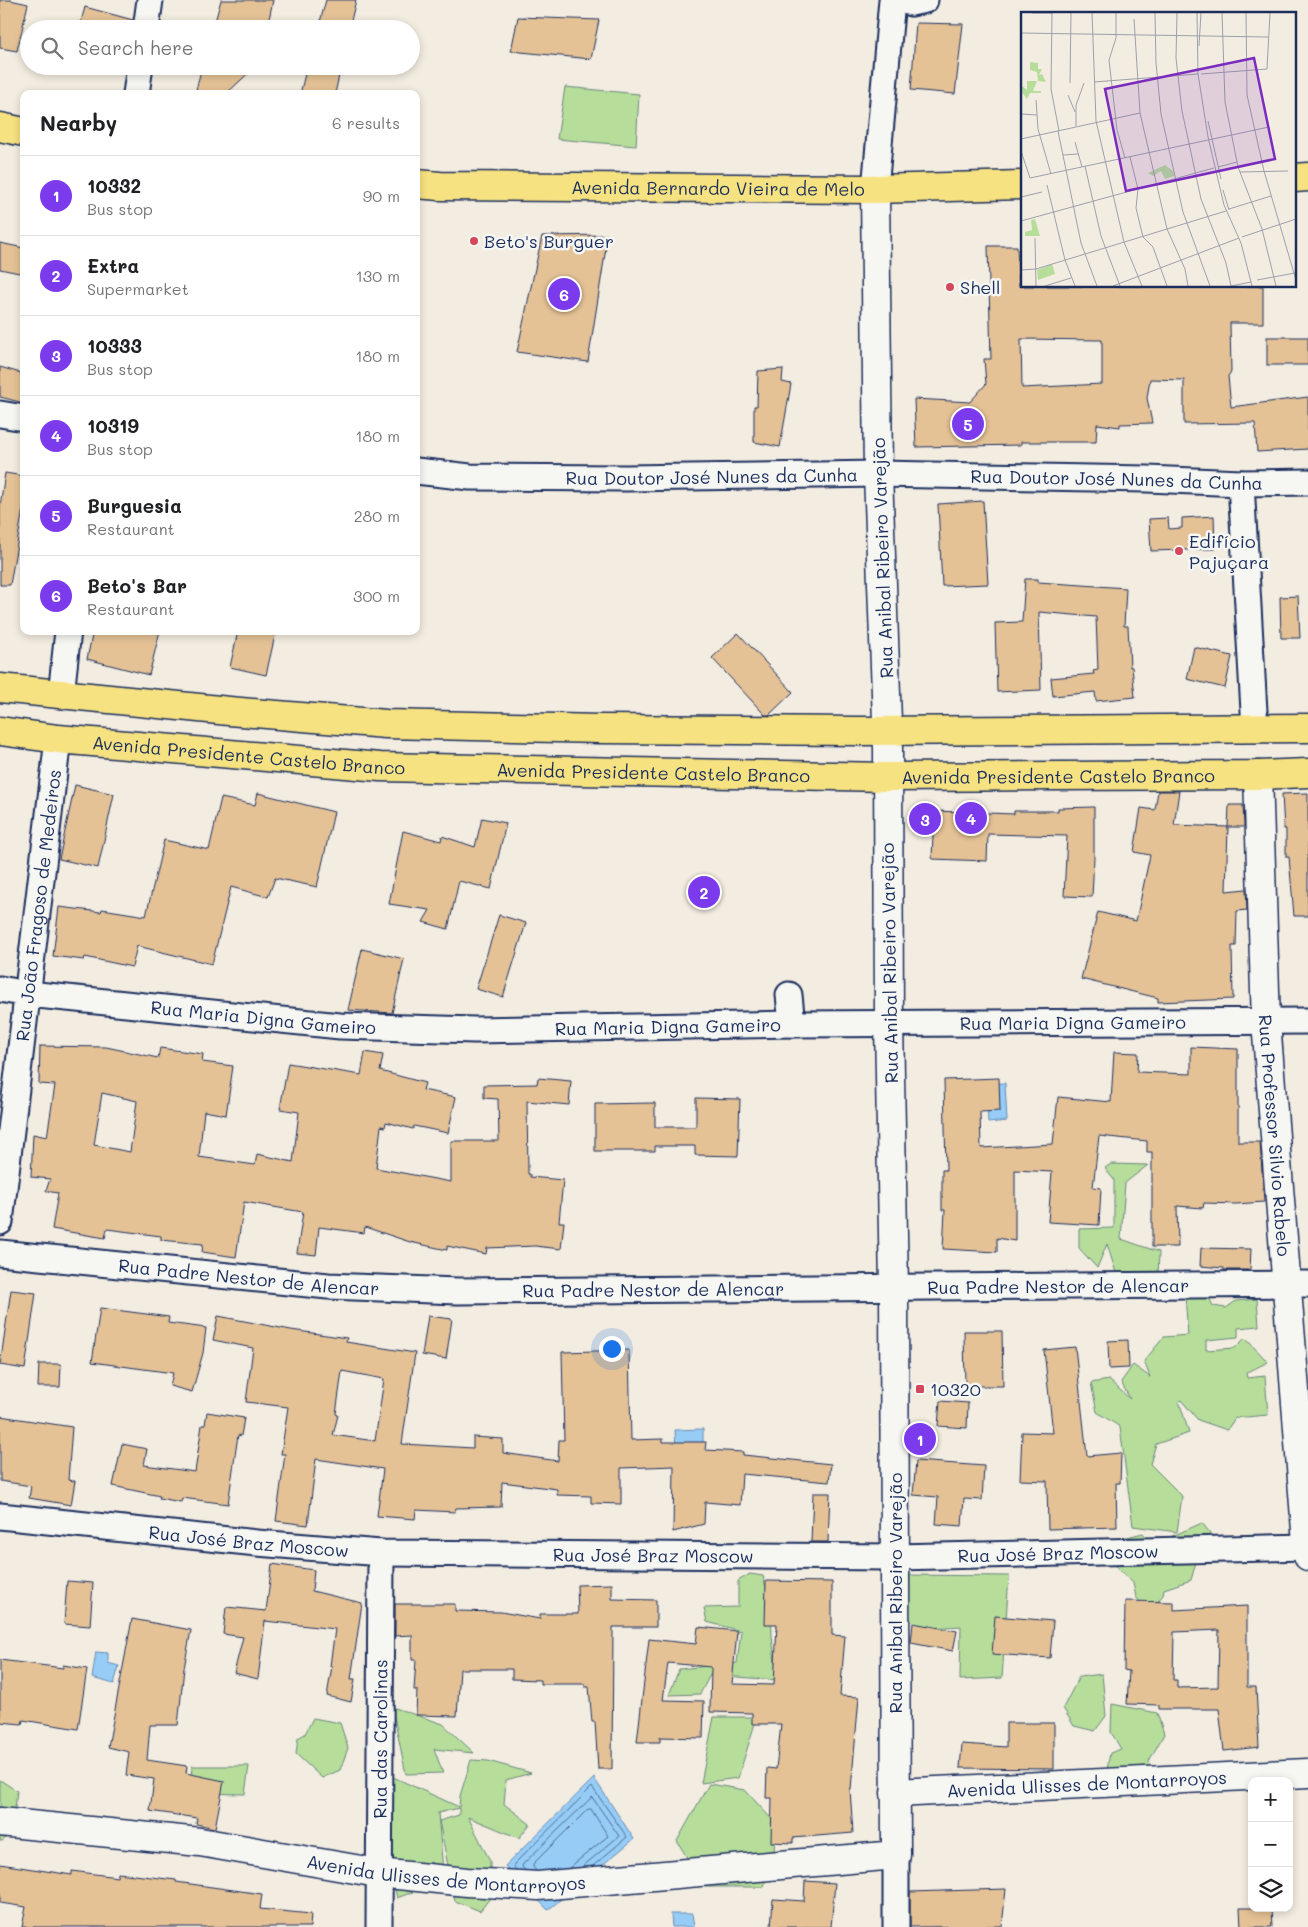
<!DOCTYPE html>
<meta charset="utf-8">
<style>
body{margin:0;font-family:Mali,sans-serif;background:#f6f6f6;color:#202124}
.controls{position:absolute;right:15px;bottom:15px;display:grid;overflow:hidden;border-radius:10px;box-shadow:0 2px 8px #0003}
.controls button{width:45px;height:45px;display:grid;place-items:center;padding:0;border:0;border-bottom:1px solid #e0e0e0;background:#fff;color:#202124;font:25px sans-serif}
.you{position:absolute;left:611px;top:1348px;width:18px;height:18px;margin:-12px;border:4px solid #fff;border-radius:50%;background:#1a73e8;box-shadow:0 0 0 8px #1a73e833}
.badge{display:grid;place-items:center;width:32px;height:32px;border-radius:50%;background:#7c3aed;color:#fff;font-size:16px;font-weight:700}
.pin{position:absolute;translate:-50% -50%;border:2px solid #fff;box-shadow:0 1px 5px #0006}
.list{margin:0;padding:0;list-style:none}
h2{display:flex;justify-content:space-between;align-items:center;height:65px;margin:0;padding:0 20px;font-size:21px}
h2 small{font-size:16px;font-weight:400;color:#757577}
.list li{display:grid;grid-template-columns:32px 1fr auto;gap:15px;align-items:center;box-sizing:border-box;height:80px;padding:0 20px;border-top:1px solid #e0e0e0}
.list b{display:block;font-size:19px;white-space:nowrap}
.list p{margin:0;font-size:16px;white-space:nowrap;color:#757577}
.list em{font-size:16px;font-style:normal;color:#757577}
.icon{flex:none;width:28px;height:28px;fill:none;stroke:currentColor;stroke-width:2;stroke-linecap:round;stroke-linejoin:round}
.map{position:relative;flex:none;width:1308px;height:1927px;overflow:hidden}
.search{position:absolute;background:#fff;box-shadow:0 2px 8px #0003;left:20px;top:20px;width:400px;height:55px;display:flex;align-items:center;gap:12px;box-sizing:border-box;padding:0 18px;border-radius:28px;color:#757577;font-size:19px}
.panel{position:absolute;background:#fff;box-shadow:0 2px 8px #0003;left:20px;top:90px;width:400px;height:545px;border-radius:10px}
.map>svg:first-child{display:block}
</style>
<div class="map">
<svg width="1308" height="1927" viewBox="0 0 1308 1927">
<rect width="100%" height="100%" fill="#f3ece0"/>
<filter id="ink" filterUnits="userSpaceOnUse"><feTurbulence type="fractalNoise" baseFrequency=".02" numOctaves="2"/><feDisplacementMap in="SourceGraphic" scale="10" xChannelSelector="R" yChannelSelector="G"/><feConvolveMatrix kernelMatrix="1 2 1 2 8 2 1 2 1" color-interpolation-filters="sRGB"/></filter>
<g filter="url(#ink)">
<g fill="#b6de9a" stroke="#68867c">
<polygon points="565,87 639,94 636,146 557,139"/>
<polygon points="1111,1164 1148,1165 1125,1183 1121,1239 1159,1252 1158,1276 1117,1276 1107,1244 1097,1268 1079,1248 1079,1229 1114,1228 1114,1180 1105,1168"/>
<polygon points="1207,1293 1213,1306 1226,1308 1236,1301 1257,1299 1259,1326 1238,1328 1238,1337 1206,1340 1206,1350 1235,1348 1245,1338 1268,1362 1246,1373 1247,1378 1265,1376 1268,1415 1235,1418 1227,1430 1198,1420 1181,1400 1179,1401 1189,1433 1156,1444 1150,1464 1182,1496 1177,1532 1133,1526 1120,1427 1097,1412 1091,1383 1109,1380 1130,1399 1121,1382 1133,1365 1150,1377 1144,1361 1164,1337 1188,1335 1185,1295"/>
<polygon points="1202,1523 1214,1538 1198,1555 1191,1580 1164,1589 1163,1595 1149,1612 1136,1597 1133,1583 1115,1566 1119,1539 1143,1533 1152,1545"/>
<polygon points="750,1574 763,1576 771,1608 772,1636 777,1680 710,1675 700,1694 669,1695 679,1669 737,1663 741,1631 707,1622 704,1608 738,1607 738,1581"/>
<polygon points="903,1575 1009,1576 1002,1678 960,1680 961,1626 918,1629 905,1612"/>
<polygon points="1102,1674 1106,1716 1095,1731 1074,1726 1063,1708 1079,1677"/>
<polygon points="1112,1704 1157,1713 1164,1734 1149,1761 1156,1793 1107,1770 1110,1753 1121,1749 1111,1732"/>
<polygon points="392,1707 443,1724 474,1753 434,1749 443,1773 406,1774"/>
<polygon points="714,1717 757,1717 738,1778 701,1783"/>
<polygon points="313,1718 340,1723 348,1748 340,1770 322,1778 296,1754 298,1738 305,1734"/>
<polygon points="471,1760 488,1761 531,1773 506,1780 504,1804 530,1824 519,1838 468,1817 490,1861 490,1898 480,1911 455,1901 439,1821 459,1815 459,1808 438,1813 443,1871 430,1862 426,1887 397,1898 388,1858 371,1829 366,1802 371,1767 459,1807 460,1796"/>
<polygon points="192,1766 249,1766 245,1794 190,1793"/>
<polygon points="0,1780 17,1791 12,1833 2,1841 0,1841"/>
<polygon points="709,1784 745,1790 777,1825 774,1850 764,1887 705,1887 677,1841"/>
</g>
<g fill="#96ccf5" stroke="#658db9">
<polygon points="1005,1083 1007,1121 988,1123 986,1084"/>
<polygon points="703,1429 703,1443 676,1451 675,1430"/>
<polygon points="96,1652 108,1653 108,1663 119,1666 114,1684 92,1678"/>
<polygon points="594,1778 634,1839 548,1910 505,1866"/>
<polygon points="671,1914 692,1914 694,1927 672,1927"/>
</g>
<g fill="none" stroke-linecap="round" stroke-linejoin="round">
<g stroke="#4c6e9a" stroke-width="1">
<polyline points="516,1870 514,1867 514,1864 592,1787 627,1837 593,1866"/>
<polyline points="525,1870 522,1867 523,1864 592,1797 619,1836 582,1867"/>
<polyline points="536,1871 533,1867 533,1864 588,1809 591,1809 608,1836 569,1868"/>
</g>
</g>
<g fill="#e5c296" stroke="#1b2f5e" fill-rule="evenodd">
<polygon points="0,0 10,0 28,4 17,51 0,48"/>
<polygon points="221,0 273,0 267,29 213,29"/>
<polygon points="326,0 356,0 349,29 318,29"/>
<polygon points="85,7 133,20 132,29 79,29"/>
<polygon points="518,17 599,20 591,59 511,51"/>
<polygon points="916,23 963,24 955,94 911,90"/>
<polygon points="202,66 256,66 226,94 195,94"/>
<polygon points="307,66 341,66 335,94 300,94"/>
<polygon points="608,235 588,362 517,352 542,236"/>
<polygon points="0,243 24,248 24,274 0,269"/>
<path d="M988,246H1017L1019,286H1263V323H1230L1231,372L1228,376L1231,407L1308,397V449L1257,452L1255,423L1184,424V380L1150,379L1147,398L1152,423L1120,424V427L1097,424L1096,442H1021V445L916,447L914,399L970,402L986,384L984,359H991ZM1021,339L1102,340V384L1022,388Z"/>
<rect x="1267" y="337" width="41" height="28"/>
<polygon points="0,367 24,374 24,403 0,397"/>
<polygon points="783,369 782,382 791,384 780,447 754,442 754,406 757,406 758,371"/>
<polygon points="5,473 24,476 24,503 10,585 0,585 0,506"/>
<polygon points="983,501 988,584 942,586 938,504"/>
<polygon points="1214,516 1215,549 1151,551 1149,519 1168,518 1169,529 1182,528 1182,518"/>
<polygon points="1025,579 1038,579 1038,582 1126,588 1124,626 1128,626 1130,667 1132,667 1135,697 1096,701 1095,692 1053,696 1051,678 1094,674 1093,671 1098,670 1096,617 1039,612 1041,690 997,692 995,623 1022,622"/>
<polygon points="1298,596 1300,638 1281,638 1280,597"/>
<polygon points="93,631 160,631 149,675 87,659"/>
<polygon points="238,631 276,631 266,675 230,667"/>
<polygon points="738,633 793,692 769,715 765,715 712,658"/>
<polygon points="1194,647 1232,656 1225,688 1187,679"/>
<polygon points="75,785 114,794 98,868 59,859"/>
<polygon points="1158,791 1179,791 1174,825 1228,827 1226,891 1246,889 1247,910 1237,911 1236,946 1232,946 1233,999 1158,1002 1158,998 1081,979 1098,912 1136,921 1150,855 1134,852 1141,808 1155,810"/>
<polygon points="258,793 334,812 317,887 275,878 268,897 231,887 212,964 137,946 132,967 85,957 84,960 53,956 59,907 101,912 102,909 146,916 164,840 209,850 221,798 255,805"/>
<polygon points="1308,793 1308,916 1294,916 1289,857 1286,857 1286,829 1284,829 1282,794"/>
<polygon points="1229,805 1243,805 1244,827 1228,827"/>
<polygon points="1094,807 1094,857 1092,897 1064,896 1067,836 988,834 987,861 932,859 934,811 1014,814 1014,811 1058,811 1058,808"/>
<polygon points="482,818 506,823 491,889 459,881 448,929 423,922 430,910 389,904 403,831 441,841 442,836 475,847"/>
<polygon points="499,915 526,923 503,997 476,989"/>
<polygon points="362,949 404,959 392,1013 348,1010"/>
<path d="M40,1046L106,1047L158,1058L160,1048L203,1054L202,1062L233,1066L226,1115L204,1111L199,1157L255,1165L257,1154L293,1162L299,1112L280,1109L288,1063L361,1075L365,1052L383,1055L380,1071L425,1083L423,1090L456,1097L448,1133L414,1126L413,1129L386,1122L385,1127L381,1126L376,1168L451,1182V1141H499L498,1099L484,1098V1085L537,1084L538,1078L571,1081L569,1105L527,1101L528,1174H530V1177L563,1180L559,1222H564L561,1249L535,1246L487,1248L486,1254L447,1246V1250L410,1242L365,1227L364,1233L319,1227L316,1255L297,1253L303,1212L244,1202L236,1257L202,1252L203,1244L161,1240V1236L107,1229L105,1238L52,1229L58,1193L46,1191L50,1179L31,1177L33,1134L47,1137L55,1085L39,1084ZM102,1093L137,1101L130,1152L94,1145Z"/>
<polygon points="1191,1047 1238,1049 1238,1142 1260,1142 1264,1202 1236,1204 1204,1203 1203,1208 1177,1206 1178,1247 1152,1247 1152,1152 1147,1152 1147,1141 1099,1136 1093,1187 1101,1188 1099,1225 1048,1222 1052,1172 1015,1170 1015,1241 997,1238 997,1252 943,1249 945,1210 942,1210 942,1170 946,1170 944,1080 999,1078 1000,1111 980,1112 981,1148 1053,1144 1058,1097 1111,1102 1114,1052 1138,1053 1137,1072 1191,1074"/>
<polygon points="696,1098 740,1099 738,1156 695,1155 695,1146 655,1146 655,1151 595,1151 595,1104 655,1103 655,1127 696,1127"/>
<polygon points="1201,1248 1251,1249 1250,1270 1224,1270 1224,1268 1200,1266"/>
<polygon points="11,1290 36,1293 25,1369 0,1365"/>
<polygon points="100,1308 169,1317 168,1323 206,1328 203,1353 192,1392 170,1386 173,1373 92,1362"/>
<path d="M218,1316L291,1330L347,1338L346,1342L415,1353L402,1444L473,1448V1437L503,1439V1453L558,1461L559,1440H564L562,1352L629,1350L631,1440L663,1439V1442H706L705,1450L743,1452V1455L831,1464L829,1482L742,1474L740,1505L705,1502L704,1524L673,1532L674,1466L621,1468V1504L591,1503V1496L557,1495V1489L502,1482L501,1507L456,1508L455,1512L416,1510L415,1519L377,1516L383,1469L316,1459L308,1525L276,1521L285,1454H281L288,1407L246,1402L253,1348L213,1340ZM342,1371L384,1379L375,1441L333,1435L338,1415L336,1414Z"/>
<polygon points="428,1316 452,1319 446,1359 422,1355"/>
<polygon points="964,1331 1002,1331 1003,1386 965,1386"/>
<polygon points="1128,1340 1129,1368 1109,1369 1108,1341"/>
<polygon points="1075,1347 1087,1456 1121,1453 1120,1483 1116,1483 1117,1527 1048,1529 1047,1481 1020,1480 1022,1432 1053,1433 1044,1350"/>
<polygon points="39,1364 61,1364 60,1387 38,1387"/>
<polygon points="940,1401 968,1403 967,1428 938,1426"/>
<polygon points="207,1412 244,1418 241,1436 238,1435 228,1504 182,1498 181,1502 159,1498 160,1496 113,1486 122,1444 147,1449 144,1465 195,1472 202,1425 205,1425"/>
<polygon points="0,1416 72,1427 68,1480 75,1481 71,1505 29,1498 31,1486 0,1481"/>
<polygon points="916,1461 984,1466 982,1500 964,1499 962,1526 936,1524 938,1497 913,1495"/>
<polygon points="813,1493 830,1493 828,1542 811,1542"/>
<polygon points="272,1564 314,1570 312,1591 362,1603 351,1679 355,1679 351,1702 327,1696 332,1666 330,1666 335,1629 265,1621 258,1679 234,1673 243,1637 223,1634 226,1607 266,1611"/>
<polygon points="67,1581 93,1583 90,1626 64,1624"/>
<polygon points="766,1581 832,1582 832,1635 845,1636 840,1696 859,1697 851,1789 850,1789 853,1833 793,1838 793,1843 771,1842 772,1798 766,1798 767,1768 776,1769 781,1724 752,1724 752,1713 710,1712 711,1667 668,1663 663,1700 704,1701 703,1738 660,1737 660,1742 637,1742 649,1639 696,1644 698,1627 737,1631 732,1684 774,1685 777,1624 765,1624"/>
<polygon points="612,1584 612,1599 656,1600 656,1627 613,1627 612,1769 598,1769 595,1722 592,1722 589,1687 585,1687 585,1684 540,1684 540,1680 512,1679 512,1669 460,1669 457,1716 416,1715 417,1690 414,1690 416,1660 412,1660 412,1635 395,1636 395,1604 455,1604 455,1611 501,1612 540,1619 540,1614 578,1614 577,1585"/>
<path d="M1125,1601L1174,1602V1610L1247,1606V1687H1256L1259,1747L1224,1751L1219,1709H1159V1705L1127,1704L1129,1671L1124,1670ZM1219,1630L1218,1687L1177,1688V1680H1173L1174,1632Z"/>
<polygon points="995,1616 1053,1621 1050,1658 992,1654"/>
<polygon points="132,1619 191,1630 184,1668 178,1725 150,1725 147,1760 187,1766 186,1773 224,1781 215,1828 196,1824 197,1818 150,1811 154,1779 126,1775 129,1752 108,1747"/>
<polygon points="913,1623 957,1631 953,1651 911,1643"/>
<polygon points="0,1660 63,1668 63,1665 87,1669 78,1729 23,1720 22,1724 0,1722"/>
<polygon points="1006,1723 1054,1723 1054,1769 960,1768 962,1744 1006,1747"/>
<polygon points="0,1864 72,1875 72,1871 117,1877 118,1873 176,1880 176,1882 262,1894 260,1909 311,1914 310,1927 22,1927 26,1907 0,1903"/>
<polygon points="805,1881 835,1883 831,1927 771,1927 773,1899 804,1901"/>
<polygon points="1006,1889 1002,1926 910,1927 910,1892"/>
<polygon points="1240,1908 1271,1908 1272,1927 1241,1927"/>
</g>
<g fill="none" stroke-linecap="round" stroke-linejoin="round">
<defs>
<g id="street">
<polyline points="900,0 911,3 925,0"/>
<polyline points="146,29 150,0"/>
<polyline points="136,94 140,66"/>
<polyline points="875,189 892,0"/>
<polyline points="0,414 24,418"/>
<path id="s1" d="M416,471L470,477L627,478L878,474L1147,479L1241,483L1308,482"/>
<polyline points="1241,483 1255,729"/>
<polyline points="61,695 68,631"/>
<path id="s2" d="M0,989L28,994L340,1026L475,1030L792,1024L1308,1021"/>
<polyline points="789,995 792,1024"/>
<path id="s3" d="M0,1222L58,739"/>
<path id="s4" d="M0,1253L328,1286L457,1291L1308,1284"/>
<path id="s5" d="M0,1516L257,1543L381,1553L896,1557L1308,1547"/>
<polyline points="896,1855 896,1927"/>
<path id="s6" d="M379,1927L381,1553"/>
</g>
<g id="secondary">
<path id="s7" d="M1258,775L1266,1022L1308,1556"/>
<path id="s8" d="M895,1793L1308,1773"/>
<path id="s9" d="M0,1822L200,1842L378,1873L467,1882L538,1886L896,1855L894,1287L889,1023L888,749L878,474L875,189"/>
</g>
<g id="primary">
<polyline points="0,127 24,132"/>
<polyline points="1294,178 1308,177"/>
<path id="s10" d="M416,184L440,186L875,189L1022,185"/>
<polyline points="0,688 229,711 386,724 600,729 859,731 1308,728"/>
<path id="s11" d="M0,731L58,739L380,767L888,777L1258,775L1308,773"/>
</g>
</defs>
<use href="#street" stroke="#1b2f5e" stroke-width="29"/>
<use href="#secondary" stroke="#1b2f5e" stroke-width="31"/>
<use href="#primary" stroke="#1b2f5e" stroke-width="31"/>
<use href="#street" stroke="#f6f6f2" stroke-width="25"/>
<use href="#secondary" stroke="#f6f6f2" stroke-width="28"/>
<use href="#primary" stroke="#f7e281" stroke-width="28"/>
</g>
</g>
<g fill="#d1495b" stroke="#f6f6f2" stroke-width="2">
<circle cx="474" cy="241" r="5"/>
<circle cx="950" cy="287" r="5"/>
<circle cx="1179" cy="551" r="5"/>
<rect x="915" y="1384" width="10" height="10" rx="2.5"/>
</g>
<g text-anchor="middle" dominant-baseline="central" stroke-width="5" stroke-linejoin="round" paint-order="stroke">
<g font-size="18" fill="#1b2f5e" stroke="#f6f6f2">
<text stroke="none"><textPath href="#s10" startOffset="302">Avenida Bernardo Vieira de Melo</textPath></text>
<text stroke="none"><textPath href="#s1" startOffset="296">Rua Doutor José Nunes da Cunha</textPath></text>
<text stroke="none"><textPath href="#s1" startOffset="701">Rua Doutor José Nunes da Cunha</textPath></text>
<text transform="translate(882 558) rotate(-92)">Rua Anibal Ribeiro Varejão</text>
<text stroke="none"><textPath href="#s11" startOffset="250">Avenida Presidente Castelo Branco</textPath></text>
<text stroke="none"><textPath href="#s11" startOffset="655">Avenida Presidente Castelo Branco</textPath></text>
<text stroke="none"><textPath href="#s11" startOffset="1060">Avenida Presidente Castelo Branco</textPath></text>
<text stroke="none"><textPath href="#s3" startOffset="319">Rua João Fragoso de Medeiros</textPath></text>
<text transform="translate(889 963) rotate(-91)">Rua Anibal Ribeiro Varejão</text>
<text stroke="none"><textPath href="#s2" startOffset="265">Rua Maria Digna Gameiro</textPath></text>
<text stroke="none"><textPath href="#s2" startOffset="1075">Rua Maria Digna Gameiro</textPath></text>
<text stroke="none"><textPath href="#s2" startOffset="670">Rua Maria Digna Gameiro</textPath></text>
<text stroke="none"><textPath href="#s7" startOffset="361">Rua Professor Silvio Rabelo</textPath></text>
<text stroke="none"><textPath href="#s4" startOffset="250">Rua Padre Nestor de Alencar</textPath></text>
<text stroke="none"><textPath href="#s4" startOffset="1060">Rua Padre Nestor de Alencar</textPath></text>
<text stroke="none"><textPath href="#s4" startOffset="655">Rua Padre Nestor de Alencar</textPath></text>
<text stroke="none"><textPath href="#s5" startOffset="250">Rua José Braz Moscow</textPath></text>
<text stroke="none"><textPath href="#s5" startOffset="1060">Rua José Braz Moscow</textPath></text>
<text stroke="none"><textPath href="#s5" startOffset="655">Rua José Braz Moscow</textPath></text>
<text transform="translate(895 1593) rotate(-90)">Rua Anibal Ribeiro Varejão</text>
<text stroke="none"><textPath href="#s6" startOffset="188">Rua das Carolinas</textPath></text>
<text stroke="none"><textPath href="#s8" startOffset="192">Avenida Ulisses de Montarroyos</textPath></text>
<text stroke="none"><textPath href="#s9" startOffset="450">Avenida Ulisses de Montarroyos</textPath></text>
</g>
<g font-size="18" fill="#1b2f5e" stroke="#f6f6f2" text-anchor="start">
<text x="484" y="241">Beto's Burguer</text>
<text x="960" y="287">Shell</text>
<text x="1189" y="541">Edifício<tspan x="1189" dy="21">Pajuçara</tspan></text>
<text x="930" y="1389">10320</text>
</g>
</g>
<g transform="translate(1021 12)">
<rect width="275" height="275" fill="#f3ece0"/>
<path d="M9,50L17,51V57H21L18,63L21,62L25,70L17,69L16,60L9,58ZM6,69H16L12,79H20V81H9L6,87L0,79L1,74L6,78ZM144,153L152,159L153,164L144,167L140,159L132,164L127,161ZM14,207L19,224H4V220L11,218L10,208ZM31,252L34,262L17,268L16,258Z" fill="#b6de9a"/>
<path fill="none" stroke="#9da0ac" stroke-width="1" d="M11,1H31M31,1L30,77L38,119M71,1L75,109L103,230L121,274M95,1V26L88,48L96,118L104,146M134,1L135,51L140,102L162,200L189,274M156,1L155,46L161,99L180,187L205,251L210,274M176,1L177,62L187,125L203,193L220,231L231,274M201,1L204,90L217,155L241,217L255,274M225,1L226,83L243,159L275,268M113,7L119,101L146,217L164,257L167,274M0,20V1M0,21L247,25M178,34L180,1M180,62L246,57L249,1M73,70L177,62M49,71L50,1M47,83L54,100M15,88L17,117L30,162M0,102L16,103M187,109L200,167M55,114V93L63,71M37,119L60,231L76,274M0,127L119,101M54,130L61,155M0,139L9,166L248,115M42,143L57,142M109,145L117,177L115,196L122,225L132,235L146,274M64,154L80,224L99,274M197,155L216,150M219,160L267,159M26,173L44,248L54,274M202,178L208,198M0,185L21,180M208,197L250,184M0,209L193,156M221,225L275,207M14,226L15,274M0,258L15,257L205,199M236,268L274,261M24,274L50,266M92,274L218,226M210,274L230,270"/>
<path fill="#7b2cbf" fill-opacity="0.15" stroke="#7b2cbf" stroke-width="2.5" d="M233,46L254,147L105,179L84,77Z"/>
<rect width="275" height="275" fill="none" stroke="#1b2f5e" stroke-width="2.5"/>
</g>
</svg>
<div class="controls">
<button>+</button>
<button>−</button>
<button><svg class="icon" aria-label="layers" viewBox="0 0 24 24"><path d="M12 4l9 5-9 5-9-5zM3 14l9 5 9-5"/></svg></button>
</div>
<div class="you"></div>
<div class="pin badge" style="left:920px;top:1439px">1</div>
<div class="pin badge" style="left:704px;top:892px">2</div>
<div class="pin badge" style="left:925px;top:819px">3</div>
<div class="pin badge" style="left:971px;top:818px">4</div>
<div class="pin badge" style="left:968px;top:424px">5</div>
<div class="pin badge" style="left:564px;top:294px">6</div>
<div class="search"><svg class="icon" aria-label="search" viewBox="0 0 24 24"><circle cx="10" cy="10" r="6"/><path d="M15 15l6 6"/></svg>Search here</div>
<section class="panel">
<h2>Nearby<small>6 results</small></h2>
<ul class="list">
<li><span class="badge">1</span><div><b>10332</b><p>Bus stop</p></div><em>90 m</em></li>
<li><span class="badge">2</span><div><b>Extra</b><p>Supermarket</p></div><em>130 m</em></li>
<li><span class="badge">3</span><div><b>10333</b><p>Bus stop</p></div><em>180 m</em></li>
<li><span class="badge">4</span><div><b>10319</b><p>Bus stop</p></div><em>180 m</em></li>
<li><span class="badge">5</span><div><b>Burguesia</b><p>Restaurant</p></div><em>280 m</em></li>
<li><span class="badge">6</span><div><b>Beto's Bar</b><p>Restaurant</p></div><em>300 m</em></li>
</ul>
</section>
</div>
